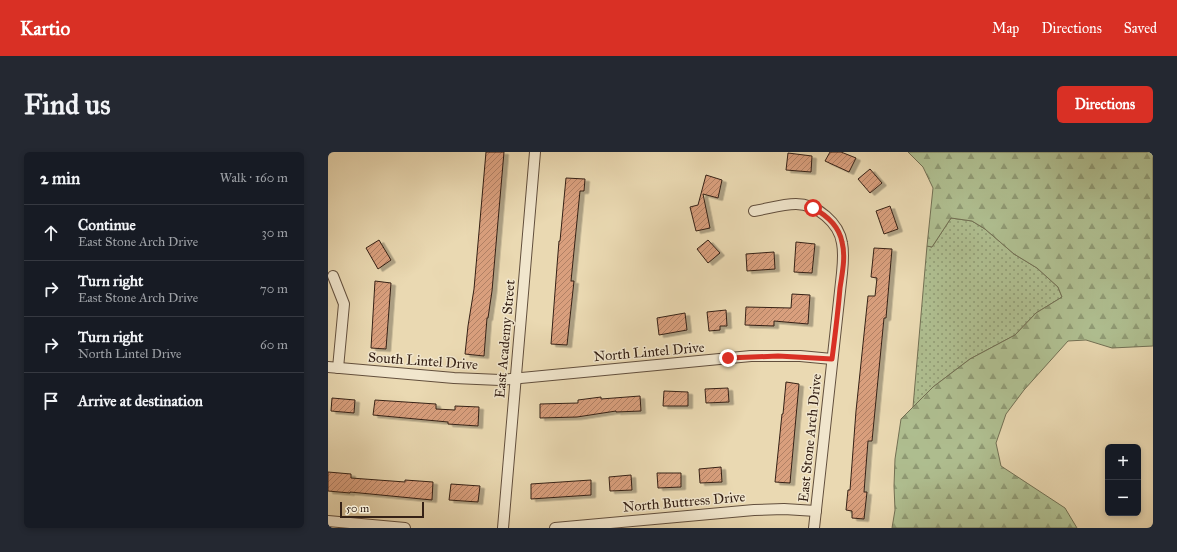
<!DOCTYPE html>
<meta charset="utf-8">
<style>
body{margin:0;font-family:"IM FELL Great Primer",serif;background:#242831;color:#f1f3f6}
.controls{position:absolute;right:12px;bottom:12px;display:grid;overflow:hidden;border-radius:6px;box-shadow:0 2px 6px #0003}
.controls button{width:36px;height:36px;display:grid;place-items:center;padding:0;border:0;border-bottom:1px solid #363941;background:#171b24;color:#f1f3f6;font:20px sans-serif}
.scale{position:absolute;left:12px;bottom:10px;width:84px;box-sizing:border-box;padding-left:4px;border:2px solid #352116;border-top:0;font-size:11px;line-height:14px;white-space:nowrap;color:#352116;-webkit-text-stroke:3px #f1e6cd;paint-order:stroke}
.stop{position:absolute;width:12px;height:12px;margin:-9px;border:3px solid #d93025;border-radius:50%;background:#fff}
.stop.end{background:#d93025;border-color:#fff;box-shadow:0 1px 4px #0008}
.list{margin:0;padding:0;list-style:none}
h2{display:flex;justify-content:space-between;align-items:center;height:52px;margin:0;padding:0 16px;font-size:17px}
h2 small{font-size:13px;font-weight:400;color:#9ea1a6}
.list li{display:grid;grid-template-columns:26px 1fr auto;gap:12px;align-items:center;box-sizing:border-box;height:56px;padding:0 16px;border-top:1px solid #363941}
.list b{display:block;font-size:15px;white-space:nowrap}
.list p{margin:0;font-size:13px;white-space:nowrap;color:#9ea1a6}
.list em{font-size:13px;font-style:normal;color:#9ea1a6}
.icon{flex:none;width:22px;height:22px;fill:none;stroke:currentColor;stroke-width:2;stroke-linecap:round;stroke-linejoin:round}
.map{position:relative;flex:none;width:825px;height:376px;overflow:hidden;border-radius:6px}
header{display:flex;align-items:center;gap:24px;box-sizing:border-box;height:56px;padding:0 20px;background:#d93025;color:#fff}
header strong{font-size:19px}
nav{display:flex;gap:22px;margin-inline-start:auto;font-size:14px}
.intro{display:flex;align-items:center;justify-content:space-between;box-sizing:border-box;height:96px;padding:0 24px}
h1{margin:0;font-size:28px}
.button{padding:10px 18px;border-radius:6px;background:#d93025;color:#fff;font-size:14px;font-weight:700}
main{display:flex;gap:24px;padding:0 24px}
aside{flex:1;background:#171b24;border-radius:6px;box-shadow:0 2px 6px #0003}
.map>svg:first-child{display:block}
</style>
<header>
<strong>Kartio</strong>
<nav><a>Map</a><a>Directions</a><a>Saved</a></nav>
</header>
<div class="intro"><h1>Find us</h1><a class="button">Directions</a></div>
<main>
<aside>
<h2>2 min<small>Walk · 160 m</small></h2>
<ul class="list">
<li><svg class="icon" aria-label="ahead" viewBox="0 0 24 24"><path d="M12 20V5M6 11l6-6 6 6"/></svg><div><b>Continue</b><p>East Stone Arch Drive</p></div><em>30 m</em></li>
<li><svg class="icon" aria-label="right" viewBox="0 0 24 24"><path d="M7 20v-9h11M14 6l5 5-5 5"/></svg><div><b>Turn right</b><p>East Stone Arch Drive</p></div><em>70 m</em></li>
<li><svg class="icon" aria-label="right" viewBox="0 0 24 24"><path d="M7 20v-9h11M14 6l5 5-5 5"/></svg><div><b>Turn right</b><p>North Lintel Drive</p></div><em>60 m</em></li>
<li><svg class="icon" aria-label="arrive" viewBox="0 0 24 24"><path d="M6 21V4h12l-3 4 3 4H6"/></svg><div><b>Arrive at destination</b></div></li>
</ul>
</aside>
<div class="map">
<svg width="825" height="376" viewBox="0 0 825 376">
<defs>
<pattern id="grass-dots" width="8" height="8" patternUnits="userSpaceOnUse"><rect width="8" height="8" fill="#b0c092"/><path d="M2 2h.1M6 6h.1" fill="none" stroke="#909c76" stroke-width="1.8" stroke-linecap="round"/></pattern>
<pattern id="forest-firs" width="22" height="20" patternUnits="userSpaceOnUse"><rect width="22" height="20" fill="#b0c092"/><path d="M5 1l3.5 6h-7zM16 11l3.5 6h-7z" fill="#909c76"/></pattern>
<pattern id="building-hatch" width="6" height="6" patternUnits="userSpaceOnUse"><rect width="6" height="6" fill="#d99f7d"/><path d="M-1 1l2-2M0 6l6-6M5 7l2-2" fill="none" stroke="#b18165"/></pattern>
<filter id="shadow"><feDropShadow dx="4.5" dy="2.5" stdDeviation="0" flood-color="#0004"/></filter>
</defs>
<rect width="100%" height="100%" fill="#ead9b2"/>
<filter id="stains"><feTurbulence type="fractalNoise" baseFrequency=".005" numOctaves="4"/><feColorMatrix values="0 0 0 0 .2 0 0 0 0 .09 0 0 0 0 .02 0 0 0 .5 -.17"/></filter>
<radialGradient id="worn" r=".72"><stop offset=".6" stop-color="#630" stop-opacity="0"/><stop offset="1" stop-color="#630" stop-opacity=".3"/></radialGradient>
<polygon fill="url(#grass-dots)" stroke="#727054" points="623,66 644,69 657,77 686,102 709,116 730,135 734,145 708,161 687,183 642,207 605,235 585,255 599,94 604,95"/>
<polygon fill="url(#forest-firs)" stroke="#727054" points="580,0 825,0 825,194 784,196 758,188 740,189 696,238 678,262 668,291 673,314 737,356 749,376 564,376 567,358 566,334 567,307 573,267 605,235 642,207 687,183 708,161 734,145 730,135 709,116 686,102 657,77 644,69 623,66 604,95 599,94 605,36 595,15"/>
<g fill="url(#building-hatch)" stroke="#352116" filter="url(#shadow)">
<polygon points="158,0 176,0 164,139 160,166 159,166 156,204 137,202 140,174 146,137"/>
<polygon points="502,0 513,0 528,6 521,20 497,9"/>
<polygon points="460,1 484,4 483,20 458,18"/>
<polygon points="542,17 554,31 542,41 530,27"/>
<polygon points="378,23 394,28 390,46 375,42 382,76 368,79 362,55 370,53"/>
<polygon points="238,26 257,27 256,39 252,39 243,129 246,129 239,193 223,192 229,114 231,89 232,89"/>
<polygon points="562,54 570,77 556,82 548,59"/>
<polygon points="51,88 63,108 50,117 38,96"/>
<polygon points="380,88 392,101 380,111 369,97"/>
<polygon points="468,90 487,92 484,121 466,120"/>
<polygon points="546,96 564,97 558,166 556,166 544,289 540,289 536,340 539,340 536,367 524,366 524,359 518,358 520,338 522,338 528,259 540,144 547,144 549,126 543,125"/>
<polygon points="446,100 447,117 419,119 418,102"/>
<polygon points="47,129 63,131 58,197 43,196"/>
<polygon points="464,142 482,143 480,172 446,169 446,174 417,173 418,155 463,156"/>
<polygon points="398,158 399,174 392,174 392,178 381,179 379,160"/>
<polygon points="357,161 359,178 331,183 329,166"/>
<polygon points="458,230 471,232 462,331 447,330 454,262 455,262"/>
<polygon points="400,236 401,250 378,251 377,237"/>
<polygon points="336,239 360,240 360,254 335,254"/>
<polygon points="312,244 313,259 288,260 288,259 249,265 212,266 212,252 250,251 250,248 273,245 273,247"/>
<polygon points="4,246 27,248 26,261 3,259"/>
<polygon points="47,248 108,252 108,257 127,258 127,254 151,255 150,274 120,272 120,270 45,263"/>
<polygon points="393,315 394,330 372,331 371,317"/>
<polygon points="0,320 23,322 23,326 77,330 77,328 105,330 104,348 22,340 22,341 0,339"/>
<polygon points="329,321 353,321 353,335 330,336"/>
<polygon points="303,323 304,338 282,339 281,325"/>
<polygon points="263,328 263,343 203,347 203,332"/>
<polygon points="123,332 152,334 150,350 121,348"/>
</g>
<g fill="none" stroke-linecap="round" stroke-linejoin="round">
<defs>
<g id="street">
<path d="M426,59C439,57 454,52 468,52C489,52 511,71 514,91C516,101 515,111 514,121L486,376"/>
<polyline points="5,124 16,152 10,216"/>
<polyline points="0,215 126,226 172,228 423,204 472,204 504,207"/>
<polyline points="0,369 77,376"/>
<polyline points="175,376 207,0"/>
<polyline points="227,376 426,358 456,357 488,359"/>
</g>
</defs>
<use href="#street" stroke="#624f3d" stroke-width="12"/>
<use href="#street" stroke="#f1e6cd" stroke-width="10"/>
</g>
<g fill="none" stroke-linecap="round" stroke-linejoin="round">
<path stroke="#d93025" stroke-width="5" d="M400,206L450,204L504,207C507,184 510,160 512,136C514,122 518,105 514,90C511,74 498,63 485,56"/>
</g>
<g text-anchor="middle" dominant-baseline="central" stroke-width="3" stroke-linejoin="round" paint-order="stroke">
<g font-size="14" fill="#352116" stroke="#f1e6cd">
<text transform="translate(177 187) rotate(-85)">East Academy Street</text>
<text transform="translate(321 200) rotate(-5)">North Lintel Drive</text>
<text transform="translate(95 209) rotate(4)">South Lintel Drive</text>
<text transform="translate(482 286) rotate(-84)">East Stone Arch Drive</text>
<text transform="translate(356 350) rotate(-5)">North Buttress Drive</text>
</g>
</g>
<rect width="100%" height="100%" filter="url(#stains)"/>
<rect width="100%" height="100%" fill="url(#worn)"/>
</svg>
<div class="controls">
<button>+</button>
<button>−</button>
</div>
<div class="scale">50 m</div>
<div class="stop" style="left:485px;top:56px"></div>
<div class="stop end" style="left:400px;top:206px"></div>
</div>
</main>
